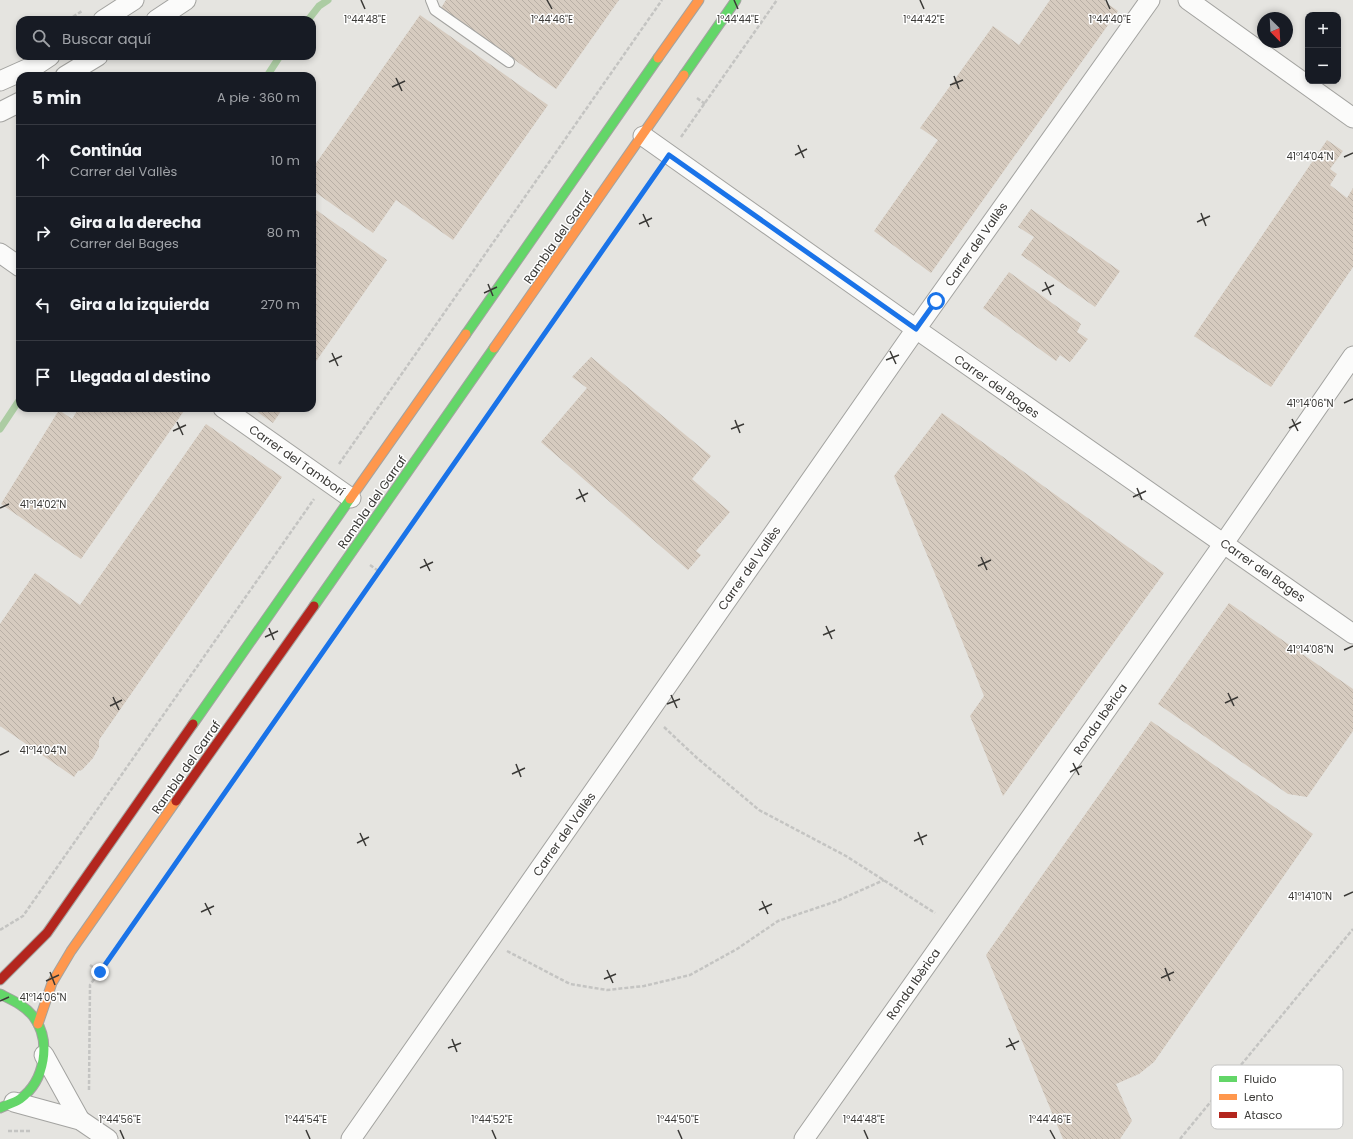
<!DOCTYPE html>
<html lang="es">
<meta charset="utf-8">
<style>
body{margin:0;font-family:Poppins,sans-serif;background:#242831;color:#f1f3f6}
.controls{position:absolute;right:12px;top:12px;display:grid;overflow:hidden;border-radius:8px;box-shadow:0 2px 6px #0003}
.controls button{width:36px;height:36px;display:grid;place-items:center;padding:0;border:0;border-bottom:1px solid #363941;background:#171b24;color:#f1f3f6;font:20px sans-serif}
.compass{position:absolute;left:1257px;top:12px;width:36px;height:36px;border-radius:50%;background:#171b24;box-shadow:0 2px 6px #0003;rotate:156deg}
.stop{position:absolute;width:12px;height:12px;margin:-9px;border:3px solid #1a73e8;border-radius:50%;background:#fff}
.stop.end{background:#1a73e8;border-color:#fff;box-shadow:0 1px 4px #0008}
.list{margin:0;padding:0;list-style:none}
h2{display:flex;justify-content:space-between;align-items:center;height:52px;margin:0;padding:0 16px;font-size:17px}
h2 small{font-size:13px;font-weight:400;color:#9ea1a6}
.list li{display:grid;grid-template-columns:26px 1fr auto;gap:12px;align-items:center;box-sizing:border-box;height:72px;padding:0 16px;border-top:1px solid #363941}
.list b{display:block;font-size:15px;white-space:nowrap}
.list p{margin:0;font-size:13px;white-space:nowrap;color:#9ea1a6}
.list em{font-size:13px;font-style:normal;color:#9ea1a6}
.icon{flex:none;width:22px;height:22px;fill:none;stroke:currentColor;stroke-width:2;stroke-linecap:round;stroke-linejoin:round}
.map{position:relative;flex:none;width:1353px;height:1139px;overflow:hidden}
.search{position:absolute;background:#171b24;box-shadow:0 2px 6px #0003;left:16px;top:16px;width:300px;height:44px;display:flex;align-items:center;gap:10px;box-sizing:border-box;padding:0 14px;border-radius:12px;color:#9ea1a6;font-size:15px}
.panel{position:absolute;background:#171b24;box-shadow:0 2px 6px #0003;left:16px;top:72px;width:300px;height:340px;border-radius:12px}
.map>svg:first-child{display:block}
</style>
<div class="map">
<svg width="1353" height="1139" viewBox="0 0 1353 1139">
<defs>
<pattern id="building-back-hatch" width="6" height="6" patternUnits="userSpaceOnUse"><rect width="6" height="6" fill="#d6cbbf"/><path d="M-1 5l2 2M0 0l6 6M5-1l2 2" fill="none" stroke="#b8afa5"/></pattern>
</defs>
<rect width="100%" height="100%" fill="#e5e4e0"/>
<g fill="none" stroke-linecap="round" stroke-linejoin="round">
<g stroke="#accca3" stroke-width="7">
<polyline points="308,20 319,6 328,0"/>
<polyline points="267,76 280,56"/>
<polyline points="0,429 20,399"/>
</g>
</g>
<g fill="url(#building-back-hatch)">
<polygon points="446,0 619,0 556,89 441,8"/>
<polygon points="1050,0 1106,0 1105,2 1118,11 931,273 874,231 938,140 920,128 993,26 1019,45"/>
<polygon points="420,15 548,105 453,240 396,200 373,233 312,190 312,169"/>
<polygon points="1327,140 1343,151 1330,169 1337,174 1330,185 1347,198 1353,188 1353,267 1271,387 1194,336"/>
<polygon points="312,207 387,260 312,367"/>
<polygon points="1031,209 1120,271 1095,307 1021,255 1034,237 1018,227"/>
<polygon points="1009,272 1081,324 1077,332 1088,339 1070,362 1060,355 1056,361 983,308"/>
<polygon points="591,357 711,456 692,479 730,512 696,551 701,555 688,570 541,442 587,388 572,377"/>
<polygon points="79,408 186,408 81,559 1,504 59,410 72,419"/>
<polygon points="252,408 283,408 273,423"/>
<polygon points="942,413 1164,573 1003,796 970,716 984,696 943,593 894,476"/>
<polygon points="206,424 282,477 99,740 99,747 93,758 82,770 78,771 74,777 0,726 0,624 35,573 80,605"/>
<polygon points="1229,603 1353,689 1353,731 1307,797 1288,794 1158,704"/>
<polygon points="1151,721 1313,834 1154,1062 1139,1074 1116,1084 1132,1121 1120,1139 1063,1139 986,955"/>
</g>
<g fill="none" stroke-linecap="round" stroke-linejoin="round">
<defs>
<polyline id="lane" points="431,0 435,10 509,62"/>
<g id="street">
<polyline points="1188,0 1353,118"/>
<polyline points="103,20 134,0"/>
<polyline points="156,20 186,0"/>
<polyline points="65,76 98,56"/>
<polyline points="0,81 38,64 50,56"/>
<polyline points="0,112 20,102"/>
<polyline points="643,136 916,329 1353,634"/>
<polyline points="0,253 20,267"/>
<polyline points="223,408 351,498"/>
<polyline points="44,1055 80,1120"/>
<polyline points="14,1102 80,1120 108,1139"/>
<polyline points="351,1139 916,329 1150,0"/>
<polyline points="804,1139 1224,543 1353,356"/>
</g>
<g id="fast">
<polyline points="684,75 736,0"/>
<polyline points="466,334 658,58"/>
<polyline points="314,606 494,348"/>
<polyline points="193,724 350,499"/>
<path d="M0,994C12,1000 24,1005 33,1016C52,1041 45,1081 20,1099C14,1103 6,1105 0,1108"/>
</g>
<g id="slow">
<polyline points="658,58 699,0"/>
<polyline points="494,348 684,75"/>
<polyline points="350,499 466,334"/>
<polyline points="38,1024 52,983 71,951 176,801"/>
</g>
<g id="jam">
<polyline points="176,801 314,606"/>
<polyline points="0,980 47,933 193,724"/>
</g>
</defs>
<use href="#lane" stroke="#a3a3a0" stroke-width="12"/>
<use href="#street" stroke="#a3a3a0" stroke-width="21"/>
<use href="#fast" stroke="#a3a3a0" stroke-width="11"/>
<use href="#slow" stroke="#a3a3a0" stroke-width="11"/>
<use href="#jam" stroke="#a3a3a0" stroke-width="11"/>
<g stroke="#c4c4c2" stroke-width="2.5" stroke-dasharray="4 2" stroke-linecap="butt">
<polyline points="68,20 82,11"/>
<polyline points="697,98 705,104"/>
<polyline points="681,137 777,0"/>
<polyline points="339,464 662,0"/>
<polyline points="370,565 380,572"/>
<polyline points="664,727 697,758 759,810 846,856 935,913"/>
<polyline points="0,930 23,916 314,499"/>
<polyline points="507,951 570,984 607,990 644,986 690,975 737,949 778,921 837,901 884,880"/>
<polyline points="90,965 100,972"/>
<polyline points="89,1090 90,985 657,173"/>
<polyline points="8,1131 31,1131"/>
<polyline points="1180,1139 1353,929"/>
</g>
<use href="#lane" stroke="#fbfbfa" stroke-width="10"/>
<use href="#street" stroke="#fbfbfa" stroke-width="19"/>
<use href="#fast" stroke="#63d668" stroke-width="9"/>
<use href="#slow" stroke="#ff974d" stroke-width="9"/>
<use href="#jam" stroke="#b3261e" stroke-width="9"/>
</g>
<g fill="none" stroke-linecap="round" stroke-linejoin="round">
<polyline stroke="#1a73e8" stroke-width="5" points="100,972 669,155 916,329 936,301"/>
</g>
<path fill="none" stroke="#3a3936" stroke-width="1.5" d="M361,0L365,9M547,0L552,9M734,0L738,9M920,0L924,9M1106,0L1110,9M954,76L959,89M396,78L402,91M950,85L963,80M392,87L405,81M798,145L804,158M795,155L807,149M1344,157L1353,153M1201,213L1206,226M643,214L649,227M1197,222L1210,216M639,224L652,218M1045,282L1051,295M488,284L493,296M1042,291L1054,285M484,293L497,287M890,351L896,364M332,353L338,366M886,360L899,355M329,362L342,356M1344,403L1353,399M1292,419L1298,431M735,420L740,433M177,422L183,435M1289,428L1301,422M731,429L744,424M173,431L186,425M1137,488L1142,500M579,489L585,502M1133,497L1146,491M576,499L588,493M0,508L9,504M981,557L987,570M424,559L430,571M978,566L991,560M420,568L433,562M826,626L832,639M269,628L274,640M823,635L835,630M265,637L278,631M1344,650L1353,646M1228,693L1234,706M671,695L677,708M113,697L119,710M1225,703L1238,697M667,704L680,699M110,706L122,700M0,755L9,751M1073,763L1079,775M516,764L521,777M1070,772L1082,766M512,774L525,768M918,832L923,845M360,833L366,846M914,841L927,835M357,843L369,837M1344,896L1353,892M762,901L768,914M205,903L211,915M759,910L772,904M201,912L214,906M1165,968L1170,981M607,970L613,983M50,972L55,985M1161,978L1174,972M604,979L616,974M46,981L59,975M0,1001L9,997M1009,1038L1015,1050M452,1039L457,1052M1006,1047L1019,1041M448,1048L461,1043M120,1130L124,1139M306,1130L310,1139M492,1130L496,1139M678,1130L682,1139M864,1130L868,1139M1050,1130L1055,1139"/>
<g text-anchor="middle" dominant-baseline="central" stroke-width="3" stroke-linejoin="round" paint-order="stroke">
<g font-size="12" fill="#3a3936" stroke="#fff">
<text transform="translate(558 237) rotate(-55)">Rambla del Garraf</text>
<text transform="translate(976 244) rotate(-55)">Carrer del Vallès</text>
<text transform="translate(997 386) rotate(35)">Carrer del Bages</text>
<text transform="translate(297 460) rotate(35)">Carrer del Tamborí</text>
<text transform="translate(372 502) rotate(-55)">Rambla del Garraf</text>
<text transform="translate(749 568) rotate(-55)">Carrer del Vallès</text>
<text transform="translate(1263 570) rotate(35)">Carrer del Bages</text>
<text transform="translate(1100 719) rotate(-55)">Ronda Ibèrica</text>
<text transform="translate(186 767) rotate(-55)">Rambla del Garraf</text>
<text transform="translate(564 834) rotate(-55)">Carrer del Vallès</text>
<text transform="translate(913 984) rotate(-55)">Ronda Ibèrica</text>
</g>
</g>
<rect x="1211" y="1065" width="132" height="64" rx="6" fill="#fff" stroke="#c4c4c3" stroke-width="1"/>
<rect x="1219" y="1076" width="18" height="6" fill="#63d668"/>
<rect x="1219" y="1094" width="18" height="6" fill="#ff974d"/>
<rect x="1219" y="1112" width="18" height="6" fill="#b3261e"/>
<g font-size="11" fill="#3a3936">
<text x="1244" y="1083">Fluido</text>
<text x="1244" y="1101">Lento</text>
<text x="1244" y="1119">Atasco</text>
</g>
<g font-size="10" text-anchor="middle" fill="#3a3936" stroke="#fff" stroke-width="3" stroke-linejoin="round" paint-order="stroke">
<text x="365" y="23">1°44'48"E</text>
<text x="552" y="23">1°44'46"E</text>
<text x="738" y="23">1°44'44"E</text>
<text x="924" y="23">1°44'42"E</text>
<text x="1110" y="23">1°44'40"E</text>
<text x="1310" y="160">41°14'04"N</text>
<text x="1310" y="407">41°14'06"N</text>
<text x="43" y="508">41°14'02"N</text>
<text x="1310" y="653">41°14'08"N</text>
<text x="43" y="754">41°14'04"N</text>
<text x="1310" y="900">41°14'10"N</text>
<text x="43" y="1001">41°14'06"N</text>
<text x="120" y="1123">1°44'56"E</text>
<text x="306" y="1123">1°44'54"E</text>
<text x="492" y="1123">1°44'52"E</text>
<text x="678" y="1123">1°44'50"E</text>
<text x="864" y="1123">1°44'48"E</text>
<text x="1050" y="1123">1°44'46"E</text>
</g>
</svg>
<div class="controls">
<button>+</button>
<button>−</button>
</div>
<svg class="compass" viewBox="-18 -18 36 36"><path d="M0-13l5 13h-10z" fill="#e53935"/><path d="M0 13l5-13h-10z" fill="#9ea1a6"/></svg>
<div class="stop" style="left:936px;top:301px"></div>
<div class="stop end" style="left:100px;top:972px"></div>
<div class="search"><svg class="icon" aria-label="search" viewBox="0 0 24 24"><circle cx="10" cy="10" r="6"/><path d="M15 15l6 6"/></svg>Buscar aquí</div>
<section class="panel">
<h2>5 min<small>A pie · 360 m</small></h2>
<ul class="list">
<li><svg class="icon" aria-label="ahead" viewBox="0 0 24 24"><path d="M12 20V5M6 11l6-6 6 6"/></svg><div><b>Continúa</b><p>Carrer del Vallès</p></div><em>10 m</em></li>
<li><svg class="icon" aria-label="right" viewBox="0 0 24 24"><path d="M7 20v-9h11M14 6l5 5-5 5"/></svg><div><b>Gira a la derecha</b><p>Carrer del Bages</p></div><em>80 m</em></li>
<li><svg class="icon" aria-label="left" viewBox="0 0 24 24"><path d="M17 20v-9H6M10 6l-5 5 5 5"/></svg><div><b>Gira a la izquierda</b></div><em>270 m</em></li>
<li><svg class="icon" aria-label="arrive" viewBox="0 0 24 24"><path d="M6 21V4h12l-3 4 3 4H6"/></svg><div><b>Llegada al destino</b></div></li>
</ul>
</section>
</div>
